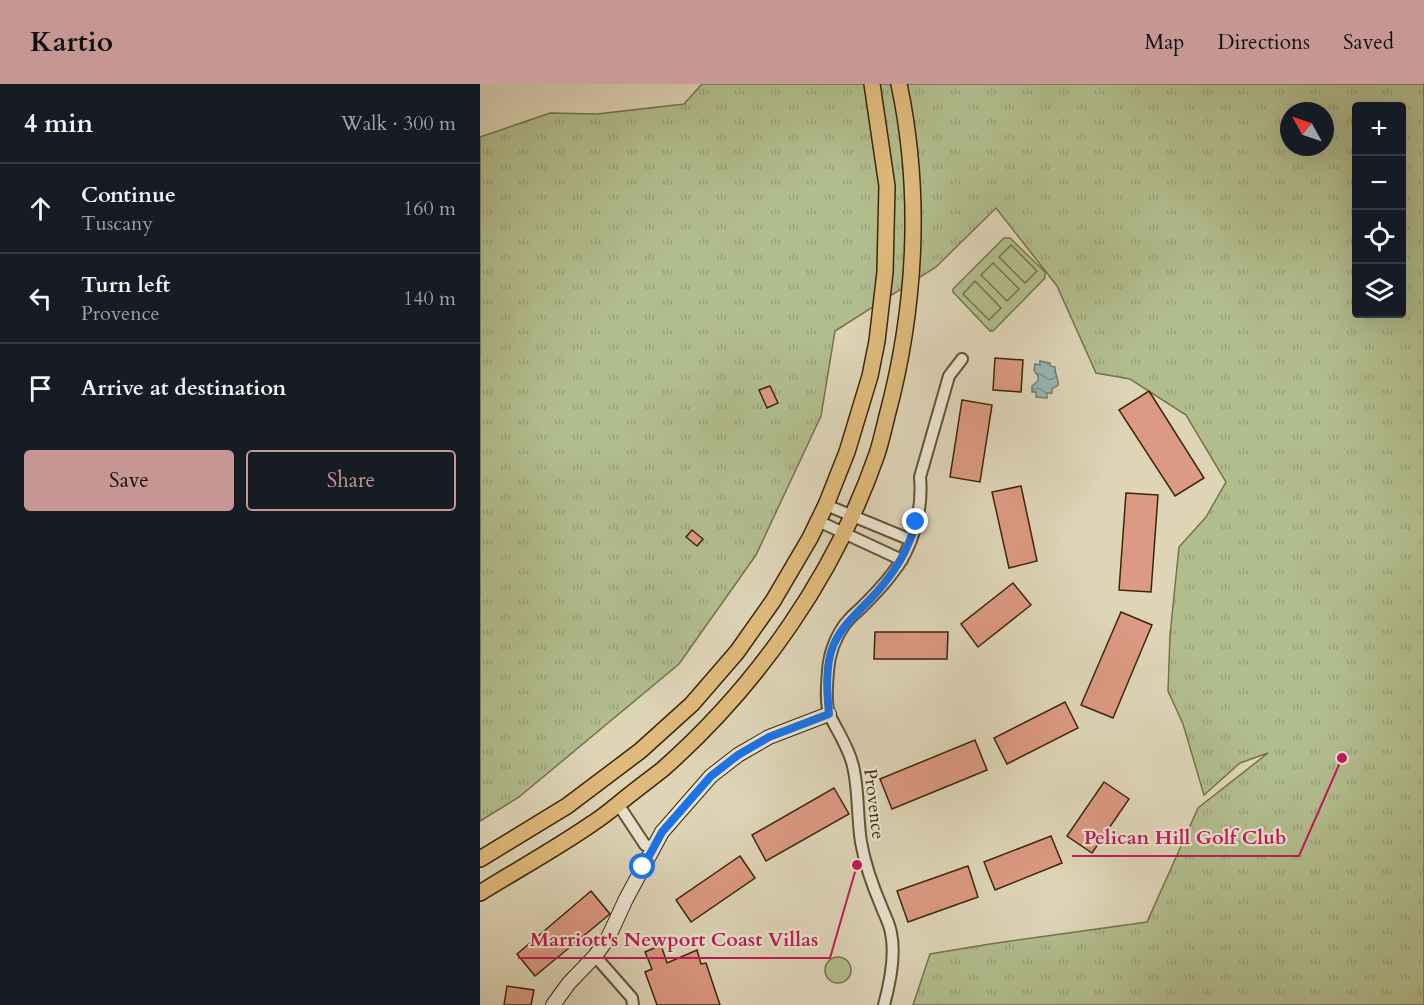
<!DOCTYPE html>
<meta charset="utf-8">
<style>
body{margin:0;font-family:Cardo,serif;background:#20242c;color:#f1f3f6}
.controls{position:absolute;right:18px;top:18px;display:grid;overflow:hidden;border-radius:6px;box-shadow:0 6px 24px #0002}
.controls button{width:54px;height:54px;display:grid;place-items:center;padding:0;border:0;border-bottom:2px solid #363941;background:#171b24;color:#f1f3f6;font:30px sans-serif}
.compass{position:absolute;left:800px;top:18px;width:54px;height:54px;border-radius:50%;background:#171b24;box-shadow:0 6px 24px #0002;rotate:310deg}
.stop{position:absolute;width:18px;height:18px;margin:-14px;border:4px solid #1a73e8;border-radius:50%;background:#fff}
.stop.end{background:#1a73e8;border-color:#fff;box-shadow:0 2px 6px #0008}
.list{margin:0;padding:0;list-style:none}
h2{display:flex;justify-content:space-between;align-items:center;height:78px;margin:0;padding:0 24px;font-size:26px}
h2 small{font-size:20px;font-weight:400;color:#9ea1a6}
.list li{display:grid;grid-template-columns:39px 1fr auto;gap:18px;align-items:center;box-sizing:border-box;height:90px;padding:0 24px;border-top:2px solid #363941}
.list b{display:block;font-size:22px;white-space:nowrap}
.list p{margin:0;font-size:20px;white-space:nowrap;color:#9ea1a6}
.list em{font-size:20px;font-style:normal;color:#9ea1a6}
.actions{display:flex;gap:12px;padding:18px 24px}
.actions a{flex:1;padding:14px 0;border:2px solid #c59692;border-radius:6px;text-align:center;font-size:21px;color:#c59692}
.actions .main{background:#c59692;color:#111}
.icon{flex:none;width:33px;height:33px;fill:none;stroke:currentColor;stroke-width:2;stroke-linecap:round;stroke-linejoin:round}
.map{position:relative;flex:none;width:944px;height:921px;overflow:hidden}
header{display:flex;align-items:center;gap:36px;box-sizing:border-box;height:84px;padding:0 30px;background:#c59692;color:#111}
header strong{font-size:28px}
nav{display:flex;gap:33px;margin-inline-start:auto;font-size:21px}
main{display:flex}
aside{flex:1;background:#171b24}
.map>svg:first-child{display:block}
</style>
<header>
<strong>Kartio</strong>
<nav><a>Map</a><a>Directions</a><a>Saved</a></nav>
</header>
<main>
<aside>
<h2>4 min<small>Walk · 300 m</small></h2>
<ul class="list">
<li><svg class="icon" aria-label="ahead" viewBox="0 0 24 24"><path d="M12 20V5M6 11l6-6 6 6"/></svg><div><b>Continue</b><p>Tuscany</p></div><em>160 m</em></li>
<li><svg class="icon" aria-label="left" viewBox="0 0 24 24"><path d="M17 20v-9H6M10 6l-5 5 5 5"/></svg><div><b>Turn left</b><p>Provence</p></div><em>140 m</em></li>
<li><svg class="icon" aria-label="arrive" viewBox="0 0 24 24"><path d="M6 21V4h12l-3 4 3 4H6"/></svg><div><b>Arrive at destination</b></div></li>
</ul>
<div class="actions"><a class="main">Save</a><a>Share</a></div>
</aside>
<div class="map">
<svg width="944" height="921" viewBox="0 0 944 921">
<defs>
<pattern id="grass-tufts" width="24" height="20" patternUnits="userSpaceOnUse" patternTransform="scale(1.5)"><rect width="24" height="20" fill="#b2bd8e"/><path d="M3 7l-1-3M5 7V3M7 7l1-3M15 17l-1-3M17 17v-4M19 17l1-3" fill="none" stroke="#9aa279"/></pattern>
<pattern id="water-waves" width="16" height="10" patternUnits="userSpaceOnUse" patternTransform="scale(1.5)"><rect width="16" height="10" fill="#95b7b6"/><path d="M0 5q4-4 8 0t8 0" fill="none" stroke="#7b9592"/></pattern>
</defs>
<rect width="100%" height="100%" fill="#ded5b7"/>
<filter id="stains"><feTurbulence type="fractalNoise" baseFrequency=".00333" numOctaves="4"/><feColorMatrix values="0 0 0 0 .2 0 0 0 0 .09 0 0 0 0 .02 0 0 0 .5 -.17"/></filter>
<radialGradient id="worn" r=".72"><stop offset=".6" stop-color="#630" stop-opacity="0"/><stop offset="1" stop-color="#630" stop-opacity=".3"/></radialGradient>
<g fill="url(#grass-tufts)" stroke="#76724b" stroke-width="1.5" fill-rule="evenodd">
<path d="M222,0H944V921H433L450,870L510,860L667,838L718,724L788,669L760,679L724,711L703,640L688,607L690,551L699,463L726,433L746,398L706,331L650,295L616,289L577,202L516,124L456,183L355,247L341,332L276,471L199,580L39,713L0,737V53L70,29L117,30L204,20ZM876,22H922V230H876ZM809,27H845V63H809Z"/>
<polygon points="524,154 530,154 565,188 565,194 513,247 510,247 473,208 473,205"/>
</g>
<g fill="#b2bd8e" stroke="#76724b" stroke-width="1.5">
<polygon points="531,161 557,187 545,199 519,173"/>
<polygon points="513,179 539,205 527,217 501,191"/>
<polygon points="495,197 521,224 509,236 483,210"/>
<circle cx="358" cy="886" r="13"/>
</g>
<path fill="url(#water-waves)" stroke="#717d70" stroke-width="1.5" d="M560,277L570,279V282L575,283C574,289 579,294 578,301L572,305V309H567V314L556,313V308H552V302L558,297V292L554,286L555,280L560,281Z"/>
<g fill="#dc9983" stroke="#3b2708" stroke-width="1.5">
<polygon points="515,274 543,276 541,308 513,306"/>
<polygon points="290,302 298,319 287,324 279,306"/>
<polygon points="669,307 724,394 695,412 639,326"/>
<polygon points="482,316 512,321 500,398 470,393"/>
<polygon points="541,402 557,477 529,484 512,408"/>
<polygon points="646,409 678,411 671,508 639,506"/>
<polygon points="212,446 223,455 217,462 206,453"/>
<polygon points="533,499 551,521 498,563 481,540"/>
<polygon points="641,528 672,541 633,634 601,621"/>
<polygon points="395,548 468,548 467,575 394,575"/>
<polygon points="585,618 598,644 527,680 514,654"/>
<polygon points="495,656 507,686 412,725 400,695"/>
<polygon points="624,698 649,715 612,769 587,752"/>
<polygon points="354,704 369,730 286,777 272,751"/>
<polygon points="571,752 582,779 515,806 504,778"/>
<polygon points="260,772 275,794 211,838 196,816"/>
<polygon points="488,782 498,813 428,838 417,807"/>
<polygon points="111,807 130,830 55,892 37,870"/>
<polygon points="181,861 187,879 217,866 221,880 226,879 240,921 177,921 165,888 172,885 165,868"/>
<polygon points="27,902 54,906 51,921 24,921"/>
</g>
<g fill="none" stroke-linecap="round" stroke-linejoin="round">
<defs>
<g id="street">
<polyline points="346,421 431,456"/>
<polyline points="338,437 422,476"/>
<polyline points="138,720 165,761 174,763"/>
<polyline points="115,872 152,914 153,921"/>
<path d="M404,921C410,899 416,872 411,849C410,841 405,832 402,824C393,803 385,781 381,758C377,733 379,707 373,682C369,664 358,648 350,632C345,622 347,599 348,587C349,571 355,554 365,540C369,535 375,529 381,524C391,514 402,503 411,491C433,465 443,426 440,393L469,292L482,275"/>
</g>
<polyline id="secondary" points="73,921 89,899 115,872 128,854 146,815 182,748 231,692 258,671 289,653 349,630"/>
<g id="primary">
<polyline points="0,775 87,722 160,667 212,620 257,568 293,517 330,454 346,421 367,368 390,292 397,257 405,188 407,102 392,0"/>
<path d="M0,809C37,786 77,764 113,739C127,730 139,719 152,709C162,701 173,693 183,685C279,600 355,491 397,370C401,358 404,344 407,332C436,224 442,109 419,0"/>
</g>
</defs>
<use href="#street" stroke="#645234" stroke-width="14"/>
<use href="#secondary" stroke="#3b2708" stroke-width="16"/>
<use href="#primary" stroke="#3b2708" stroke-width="18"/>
<use href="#street" stroke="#eae4d0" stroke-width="10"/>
<use href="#secondary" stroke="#eae4d0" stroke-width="14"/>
<use href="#primary" stroke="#dfba7c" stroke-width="15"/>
</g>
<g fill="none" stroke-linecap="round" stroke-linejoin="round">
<path stroke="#1a73e8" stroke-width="8" d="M163,783L182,748L231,692L258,671L289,653L349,630C347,609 345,582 353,562C363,539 380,527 396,509C416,486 428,467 436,438"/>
</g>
<g text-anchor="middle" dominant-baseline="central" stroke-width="4.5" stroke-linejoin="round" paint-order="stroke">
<g font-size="18" fill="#3b2708" stroke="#eae4d0">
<text transform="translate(394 720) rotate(83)">Provence</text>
</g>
</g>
<path fill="none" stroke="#c2185b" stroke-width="2" d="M862 674L819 772H592M377 781L350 874H38"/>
<g fill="#c2185b" stroke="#eae4d0" stroke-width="2">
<circle cx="862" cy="674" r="6"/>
<circle cx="377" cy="781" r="6"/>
</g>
<g font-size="20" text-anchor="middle" font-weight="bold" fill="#c2185b" stroke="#eae4d0" stroke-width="4.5" stroke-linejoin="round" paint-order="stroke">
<text x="705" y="760">Pelican Hill Golf Club</text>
<text x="194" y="862">Marriott's Newport Coast Villas</text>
</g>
<rect width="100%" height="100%" filter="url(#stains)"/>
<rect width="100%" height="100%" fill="url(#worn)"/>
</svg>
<div class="controls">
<button>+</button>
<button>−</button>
<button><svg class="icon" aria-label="locate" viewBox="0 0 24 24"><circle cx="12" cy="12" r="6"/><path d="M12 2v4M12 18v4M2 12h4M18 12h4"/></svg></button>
<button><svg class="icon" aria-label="layers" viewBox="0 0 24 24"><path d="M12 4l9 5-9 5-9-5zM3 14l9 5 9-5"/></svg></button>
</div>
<svg class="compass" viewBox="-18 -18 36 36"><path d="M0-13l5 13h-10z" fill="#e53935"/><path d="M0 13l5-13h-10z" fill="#9ea1a6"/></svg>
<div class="stop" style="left:163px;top:783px"></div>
<div class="stop end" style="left:436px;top:438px"></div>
</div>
</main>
